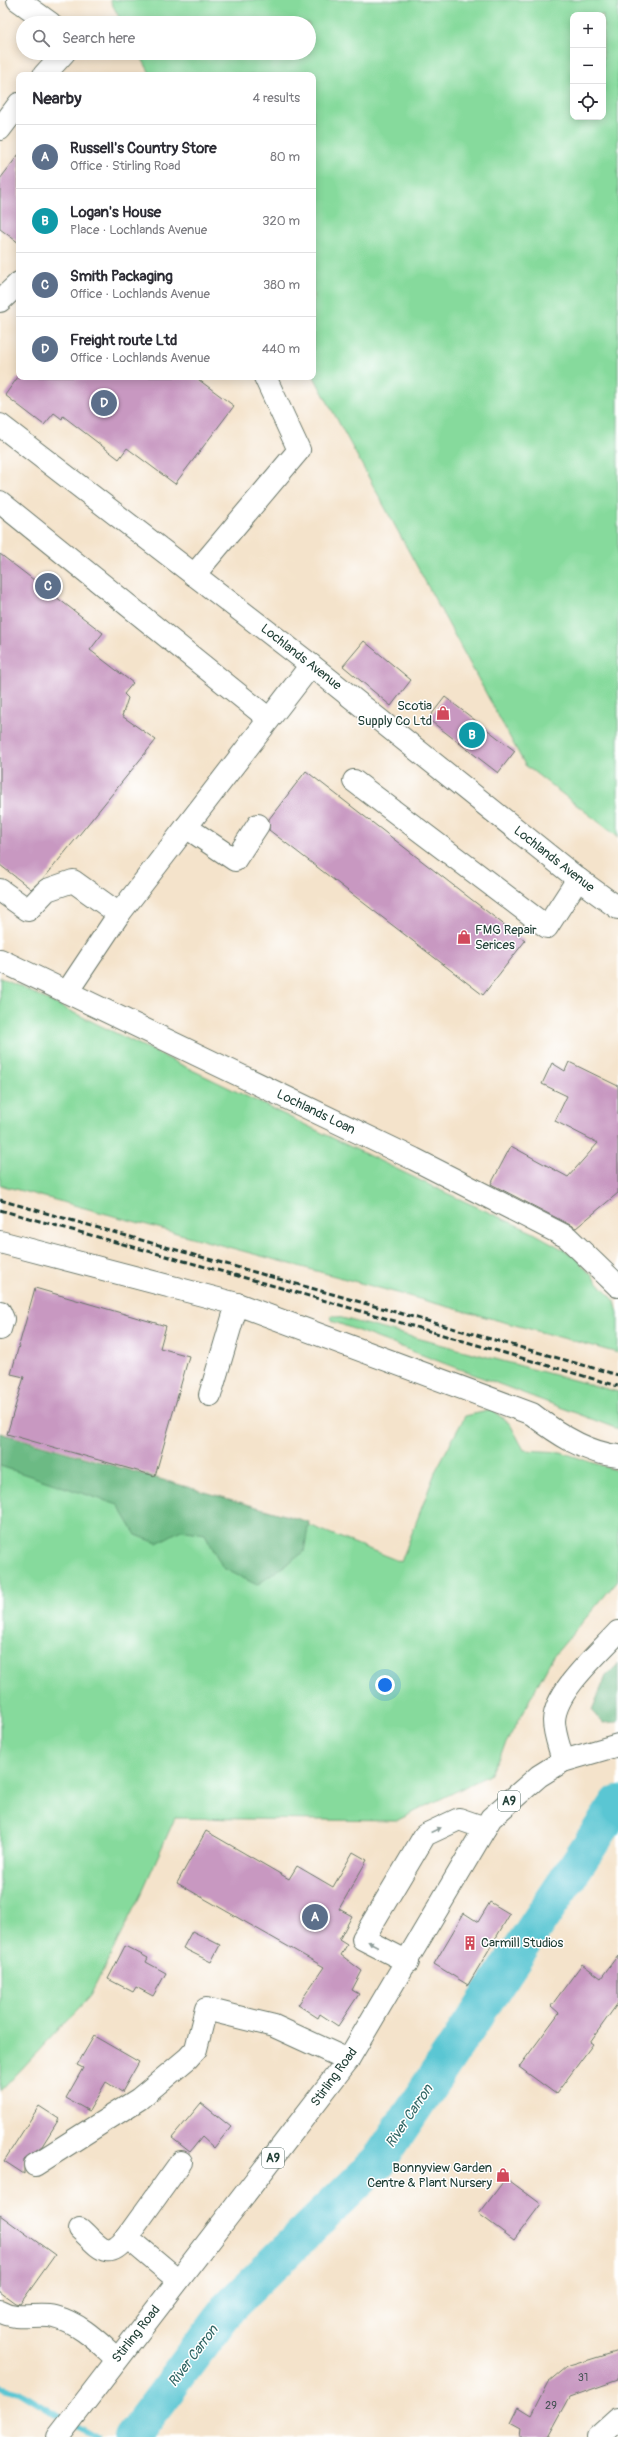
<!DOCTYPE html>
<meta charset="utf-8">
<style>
body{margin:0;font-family:Pangolin,sans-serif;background:#f2f2f3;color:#2b2b33}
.controls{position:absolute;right:12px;top:12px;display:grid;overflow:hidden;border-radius:8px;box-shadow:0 2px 10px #0003}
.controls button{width:36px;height:36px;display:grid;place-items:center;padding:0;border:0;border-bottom:1px solid #e1e1e2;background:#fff;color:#2b2b33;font:20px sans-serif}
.you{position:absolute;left:385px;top:1685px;width:14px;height:14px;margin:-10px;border:3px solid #fff;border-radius:50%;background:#1a73e8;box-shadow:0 0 0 6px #1a73e833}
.badge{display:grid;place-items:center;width:26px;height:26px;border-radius:50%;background:#0f766e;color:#fff;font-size:13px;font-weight:700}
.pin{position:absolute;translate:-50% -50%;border:2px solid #fff;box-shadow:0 1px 4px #0006}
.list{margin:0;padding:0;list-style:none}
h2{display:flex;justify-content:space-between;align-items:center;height:52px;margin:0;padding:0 16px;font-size:17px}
h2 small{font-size:13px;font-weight:400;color:#7c7c81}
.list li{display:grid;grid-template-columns:26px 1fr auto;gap:12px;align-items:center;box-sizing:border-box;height:64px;padding:0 16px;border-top:1px solid #e1e1e2}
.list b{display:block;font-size:15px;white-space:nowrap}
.list p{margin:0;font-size:13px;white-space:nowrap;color:#7c7c81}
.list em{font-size:13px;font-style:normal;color:#7c7c81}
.icon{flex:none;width:22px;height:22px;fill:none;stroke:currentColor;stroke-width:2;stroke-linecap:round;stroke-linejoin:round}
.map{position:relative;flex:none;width:618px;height:2437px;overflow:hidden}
.search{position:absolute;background:#fff;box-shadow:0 2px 10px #0003;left:16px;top:16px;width:300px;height:44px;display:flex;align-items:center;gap:10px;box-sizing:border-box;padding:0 14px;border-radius:22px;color:#7c7c81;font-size:15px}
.panel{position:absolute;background:#fff;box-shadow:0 2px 10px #0003;left:16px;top:72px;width:300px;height:308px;border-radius:8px}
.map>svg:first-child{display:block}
</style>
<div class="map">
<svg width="618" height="2437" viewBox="0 0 618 2437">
<rect width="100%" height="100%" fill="#fff"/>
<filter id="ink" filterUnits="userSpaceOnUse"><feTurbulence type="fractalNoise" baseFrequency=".025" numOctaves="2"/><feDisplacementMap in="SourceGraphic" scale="8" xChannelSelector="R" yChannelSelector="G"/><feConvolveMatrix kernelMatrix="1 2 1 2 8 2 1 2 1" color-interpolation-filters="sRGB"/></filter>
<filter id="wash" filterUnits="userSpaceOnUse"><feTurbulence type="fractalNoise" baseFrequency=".012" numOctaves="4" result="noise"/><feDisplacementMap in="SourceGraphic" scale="16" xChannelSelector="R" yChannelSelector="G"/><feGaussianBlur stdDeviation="0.9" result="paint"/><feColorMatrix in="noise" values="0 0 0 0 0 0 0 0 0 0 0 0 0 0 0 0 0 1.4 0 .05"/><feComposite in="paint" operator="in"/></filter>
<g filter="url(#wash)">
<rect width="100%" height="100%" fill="#f4e3cb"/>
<g fill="#86da9c" stroke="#528c68" fill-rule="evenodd">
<path d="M110,0H618V837L525,765L313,375V75H151L139,53H309V23H122ZM573,15H603V117H573Z"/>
<polygon points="0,977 442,1191 532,1232 573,1255 615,1301 618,1314 618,1353 0,1185"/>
<polygon points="331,1315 618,1392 618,1429 332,1321"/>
<polygon points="492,1410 510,1424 524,1450 561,1452 618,1471 618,1580 552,1658 489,1775 396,1821 175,1818 141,1894 90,1996 0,2092 0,1433 309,1525 401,1562 436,1470 465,1416"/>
</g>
<g fill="#6cba84" stroke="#467c5c">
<polygon points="0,1433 309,1522 304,1552 257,1585 223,1568 205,1534 181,1530 157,1543 136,1535 118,1505 0,1466"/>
<polygon points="618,1664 618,1722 603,1723 592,1710 606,1676"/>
</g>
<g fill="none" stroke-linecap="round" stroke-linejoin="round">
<g stroke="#5ac6d3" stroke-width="6">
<polyline points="0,2387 19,2392 65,2420"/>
<polyline points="74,2424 97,2437"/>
</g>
<polyline stroke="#5ac6d3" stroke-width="36" points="132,2437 230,2306 378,2162 618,1803"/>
</g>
<g id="blocks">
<g fill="#c898c1">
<polygon points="19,154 19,243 0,229 0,179"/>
<polygon points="18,377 195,377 234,406 175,484 127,448 119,459 63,416 62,419 54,413 44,425 5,395"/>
<polygon points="0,554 103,633 90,650 133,683 124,694 128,698 122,716 156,740 45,877 31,889 0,865"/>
<polygon points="364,641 411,680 391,706 343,666"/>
<polygon points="445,697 515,751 498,773 428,719"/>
<polygon points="306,771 525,941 483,995 269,830 269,819"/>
<polygon points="569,1062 618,1086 618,1193 576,1228 491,1184 511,1146 568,1177 598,1143 555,1121 567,1096 542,1084 552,1063 565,1071"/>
<polygon points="35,1288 166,1326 160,1348 189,1356 155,1476 7,1434 24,1377 11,1374"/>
<polygon points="206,1831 289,1879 297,1866 333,1887 353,1852 367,1860 339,1909 352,1916 339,1940 347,1945 341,1955 362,1971 352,1990 359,1994 338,2026 320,2014 318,2018 298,2005 324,1967 177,1883"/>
<polygon points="490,1902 510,1914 468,1985 434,1964 464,1913 478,1922"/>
<polygon points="192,1931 220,1945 211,1962 183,1948"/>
<polygon points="125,1946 148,1958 146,1962 166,1973 153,1996 136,1987 133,1992 108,1979"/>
<polygon points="618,1955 618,2003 590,2042 593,2044 556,2094 519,2067 559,2013 551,2006 582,1964 601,1978"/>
<polygon points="94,2036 139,2062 122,2092 106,2082 89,2111 66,2098 83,2068 77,2065"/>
<polygon points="201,2103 231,2127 214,2148 202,2137 190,2152 172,2138"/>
<polygon points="39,2106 59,2119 42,2146 24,2159 24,2174 4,2161"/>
<polygon points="506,2178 541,2204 514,2240 479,2214"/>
<polygon points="0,2215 55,2255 20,2304 15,2303 0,2292"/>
<polygon points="618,2351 618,2380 570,2397 548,2437 520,2437 521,2429 510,2423 518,2407 531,2415 548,2382 566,2367"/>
</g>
</g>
</g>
<g filter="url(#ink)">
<use href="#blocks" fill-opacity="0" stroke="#6a7769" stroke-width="1"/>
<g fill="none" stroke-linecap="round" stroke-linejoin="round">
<defs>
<g id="minor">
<polyline points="18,0 50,23"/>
<polyline points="44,75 64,53"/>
<polyline points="0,129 19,104"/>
<polyline points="0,301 19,283"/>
<polyline points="0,425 311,665 578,879 618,908"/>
<polyline points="0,502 269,719"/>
<polyline points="194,575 299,450 265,377"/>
<polyline points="354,781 547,927 578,879"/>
<polyline points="186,827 235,860 258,825"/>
<polyline points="0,890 28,910 47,890 73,881 119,914"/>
<polyline points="0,960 414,1159 567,1237 618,1286"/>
<polyline points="67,992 119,914 311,665"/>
<path d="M0,1242L237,1304L532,1414C556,1433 586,1453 618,1456"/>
<polyline points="0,1312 3,1319 0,1329"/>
<polyline points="210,1395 237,1304"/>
<path d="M563,1761C560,1748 554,1734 554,1721C555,1691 598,1654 618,1632"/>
<polyline points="408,1962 363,1939 425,1835 459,1819 485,1828"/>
<polyline points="35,2165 139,2099 188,2058 196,2049 206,2009 274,2026 348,2060"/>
<path d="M80,2229C99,2246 107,2263 127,2237"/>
<polyline points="178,2280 127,2237 181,2162"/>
<path d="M0,2311C16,2321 38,2313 55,2317C80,2323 99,2343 117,2359"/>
<polyline points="598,2437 618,2419"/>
</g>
<polyline id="major" points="58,2437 348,2060 491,1818 539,1776 563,1761 618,1745"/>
</defs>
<use href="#minor" stroke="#6a7769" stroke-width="24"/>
<use href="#major" stroke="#6a7769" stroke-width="24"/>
<use href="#minor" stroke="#fff" stroke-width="22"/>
<use href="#major" stroke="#fff" stroke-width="22"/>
<g stroke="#1f3d34" stroke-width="3" stroke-dasharray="6 3" stroke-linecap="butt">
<polyline points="0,1200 618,1375"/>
<polyline points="0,1210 278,1287 618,1386"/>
</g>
</g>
<defs><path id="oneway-solid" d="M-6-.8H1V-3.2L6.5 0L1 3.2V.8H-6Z"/></defs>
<g fill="#8f9e9a">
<use href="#oneway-solid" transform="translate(436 1830) rotate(-25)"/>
<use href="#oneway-solid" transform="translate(373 1944) rotate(-152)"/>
</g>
</g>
<defs>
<symbol id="shop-bare" viewBox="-9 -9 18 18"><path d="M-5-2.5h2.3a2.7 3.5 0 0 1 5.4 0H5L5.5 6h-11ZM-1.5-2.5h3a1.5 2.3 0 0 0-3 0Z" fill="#d1495b" stroke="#fff" stroke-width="2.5" paint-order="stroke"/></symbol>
<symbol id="building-bare" viewBox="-9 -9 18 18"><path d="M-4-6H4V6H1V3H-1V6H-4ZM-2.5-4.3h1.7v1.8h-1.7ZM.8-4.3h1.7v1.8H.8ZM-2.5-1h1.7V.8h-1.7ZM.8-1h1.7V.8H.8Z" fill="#d1495b" stroke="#fff" stroke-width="2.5" paint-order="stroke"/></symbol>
</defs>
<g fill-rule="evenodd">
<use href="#shop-bare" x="433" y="703" width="20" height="20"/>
<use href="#shop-bare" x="454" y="927" width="20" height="20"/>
<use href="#building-bare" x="460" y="1933" width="20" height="20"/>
<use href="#shop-bare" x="493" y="2165" width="20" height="20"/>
</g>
<g text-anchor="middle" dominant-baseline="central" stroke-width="3" stroke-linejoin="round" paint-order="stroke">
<g font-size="11" fill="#495457">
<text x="583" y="2377">31</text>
<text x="551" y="2405">29</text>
</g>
<g fill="#fff" stroke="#627771" stroke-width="1">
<rect x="498" y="1791" width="22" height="20" rx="3"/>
<rect x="262" y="2148" width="22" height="20" rx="3"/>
</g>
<g font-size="12" font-weight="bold" fill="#1f3d34">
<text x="509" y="1801">A9</text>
<text x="273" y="2158">A9</text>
</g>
<g font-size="13" fill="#1f3d34" stroke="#fff">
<text transform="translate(301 657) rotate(38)">Lochlands Avenue</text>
<text transform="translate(554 859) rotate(38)">Lochlands Avenue</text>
<text transform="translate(316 1112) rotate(26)">Lochlands Loan</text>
<text transform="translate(334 2077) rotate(-54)">Stirling Road</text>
<text transform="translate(136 2334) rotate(-52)">Stirling Road</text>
</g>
<g font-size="13" fill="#1f3d34" stroke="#fff" text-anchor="end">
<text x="432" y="706">Scotia<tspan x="432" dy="15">Supply Co Ltd</tspan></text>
<text x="475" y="930" text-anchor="start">FMG Repair<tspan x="475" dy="15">Serices</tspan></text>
<text x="481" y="1943" text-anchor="start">Carmill Studios</text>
<text x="492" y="2168">Bonnyview Garden<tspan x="492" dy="15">Centre &amp; Plant Nursery</tspan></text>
</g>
<g font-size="14" font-style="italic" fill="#316664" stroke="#fff">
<text transform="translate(409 2116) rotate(-56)">River Carron</text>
<text transform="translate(193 2356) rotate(-53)">River Carron</text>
</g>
</g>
</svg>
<div class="controls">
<button>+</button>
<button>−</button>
<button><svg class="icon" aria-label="locate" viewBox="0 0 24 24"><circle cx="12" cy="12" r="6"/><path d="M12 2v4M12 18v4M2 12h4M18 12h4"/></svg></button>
</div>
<div class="you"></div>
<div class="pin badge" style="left:315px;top:1917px;background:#5c6f8a">A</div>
<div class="pin badge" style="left:472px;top:735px;background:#0f9aa8">B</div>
<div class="pin badge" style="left:48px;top:586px;background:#5c6f8a">C</div>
<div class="pin badge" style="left:104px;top:403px;background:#5c6f8a">D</div>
<div class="search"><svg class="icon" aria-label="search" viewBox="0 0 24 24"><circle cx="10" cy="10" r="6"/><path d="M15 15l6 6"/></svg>Search here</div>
<section class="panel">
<h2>Nearby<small>4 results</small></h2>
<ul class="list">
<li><span class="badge" style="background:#5c6f8a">A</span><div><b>Russell's Country Store</b><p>Office · Stirling Road</p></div><em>80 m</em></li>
<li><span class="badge" style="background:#0f9aa8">B</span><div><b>Logan's House</b><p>Place · Lochlands Avenue</p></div><em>320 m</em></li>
<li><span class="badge" style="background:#5c6f8a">C</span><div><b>Smith Packaging</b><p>Office · Lochlands Avenue</p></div><em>380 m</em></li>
<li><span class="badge" style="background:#5c6f8a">D</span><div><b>Freight route Ltd</b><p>Office · Lochlands Avenue</p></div><em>440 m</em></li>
</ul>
</section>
</div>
